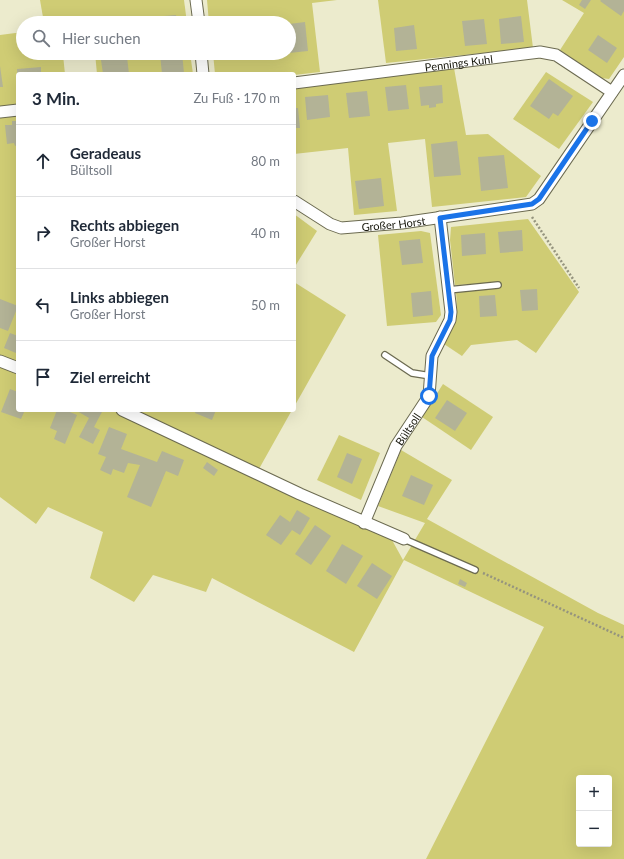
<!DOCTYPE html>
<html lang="de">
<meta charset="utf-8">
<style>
body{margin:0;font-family:Lato,sans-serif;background:#f6f6f7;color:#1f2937}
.controls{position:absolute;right:12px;bottom:12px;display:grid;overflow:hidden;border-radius:4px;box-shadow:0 4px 16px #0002}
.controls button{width:36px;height:36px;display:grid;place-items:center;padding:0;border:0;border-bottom:1px solid #e0e1e3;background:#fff;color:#1f2937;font:20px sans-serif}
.stop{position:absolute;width:12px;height:12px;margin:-9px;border:3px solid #1a73e8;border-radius:50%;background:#fff}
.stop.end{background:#1a73e8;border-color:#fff;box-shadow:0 1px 4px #0008}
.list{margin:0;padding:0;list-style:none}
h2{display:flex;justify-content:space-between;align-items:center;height:52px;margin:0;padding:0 16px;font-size:17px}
h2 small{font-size:13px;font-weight:400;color:#747a83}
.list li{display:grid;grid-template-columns:26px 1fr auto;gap:12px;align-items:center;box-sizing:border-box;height:72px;padding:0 16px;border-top:1px solid #e0e1e3}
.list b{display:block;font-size:15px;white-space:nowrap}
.list p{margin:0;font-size:13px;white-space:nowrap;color:#747a83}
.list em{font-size:13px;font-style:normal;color:#747a83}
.icon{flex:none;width:22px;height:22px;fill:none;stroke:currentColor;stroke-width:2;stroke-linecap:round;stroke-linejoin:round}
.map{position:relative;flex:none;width:624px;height:859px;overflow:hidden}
.search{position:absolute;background:#fff;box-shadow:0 4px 16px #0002;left:16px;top:16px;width:280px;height:44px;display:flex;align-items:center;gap:10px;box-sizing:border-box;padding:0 14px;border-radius:22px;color:#747a83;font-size:15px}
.panel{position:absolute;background:#fff;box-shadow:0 4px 16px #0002;left:16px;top:72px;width:280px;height:340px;border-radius:4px}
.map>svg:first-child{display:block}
</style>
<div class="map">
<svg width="624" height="859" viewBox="0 0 624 859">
<rect width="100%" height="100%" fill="#ecebcd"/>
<g fill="#cfcc74" fill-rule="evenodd">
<polygon points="40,0 184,0 187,23 44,23"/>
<polygon points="207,0 337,0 312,3 320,72 294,75 215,74 213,53 289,53 289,23 209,23"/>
<polygon points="378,0 527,0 533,48 386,63"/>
<polygon points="562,0 624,0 624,57 609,79 601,78 560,50 584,13"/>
<polygon points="23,32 23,53 91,53 63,55 65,74 18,74 18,105 0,107 0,35"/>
<polygon points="95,53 190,53 193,74 97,74"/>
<polygon points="454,68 466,135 488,134 541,176 526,197 432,207 425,139 388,143 397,211 354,215 348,148 294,154 294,87"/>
<polygon points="546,72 593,102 559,149 513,119"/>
<path d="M18,116V410H292L255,476L392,540L403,560L425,523L378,506L401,450L452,480L427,519L598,613L624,625V859H426L544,627L404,560L354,652L212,578L206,592L153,575L134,602L90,578L103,532L48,507L36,524L0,497V118ZM579,778H609V844H579Z"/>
<polygon points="294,214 317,231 294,268"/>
<path d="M528,219L579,292L536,353L517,340L471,345L462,356L444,344C456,322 458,317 456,292L501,287L499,283L455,285L450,240L451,227Z"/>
<polygon points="421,231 430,233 441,315 436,322 387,326 378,235"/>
<polygon points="294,282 346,315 294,407"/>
<polygon points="443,384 493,417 471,450 422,417"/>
<polygon points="339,435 380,453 361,500 317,480"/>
</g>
<g fill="#b3b396">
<polygon points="582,0 591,0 585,9 579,5"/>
<polygon points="601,0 624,0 624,11 621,16 600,1"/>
<polygon points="176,15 177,23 152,23 152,17"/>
<polygon points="521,16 524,42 501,44 499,19"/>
<polygon points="484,19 487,44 465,46 462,21"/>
<polygon points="305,22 308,51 289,53 289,24"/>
<polygon points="414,25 417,49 396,51 394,28"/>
<polygon points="598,35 617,48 607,63 588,50"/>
<polygon points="182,53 184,73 162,74 160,54"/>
<polygon points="215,53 256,53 256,57 216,60"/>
<polygon points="127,57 129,74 103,74 101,60"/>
<polygon points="0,66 3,87 0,87"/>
<polygon points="41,67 41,74 17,74 17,69"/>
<polygon points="549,79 573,96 558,116 553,113 549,119 530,106"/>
<polygon points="406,85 409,109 388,111 385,87"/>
<polygon points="442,85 443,103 436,104 436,107 429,108 429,105 421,106 419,87"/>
<polygon points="367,91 370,116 349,118 346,93"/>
<polygon points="328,95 330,117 307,120 305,97"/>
<polygon points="294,108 298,108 300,128 294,128"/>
<polygon points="12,121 18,121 18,145 15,146 14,143 7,144 5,125 12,125"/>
<polygon points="457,141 461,175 434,177 431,144"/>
<polygon points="504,155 508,188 481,191 478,157"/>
<polygon points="381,178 384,206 359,209 355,181"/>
<polygon points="522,230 523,251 500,253 498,232"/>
<polygon points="485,233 486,254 462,256 461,235"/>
<polygon points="420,239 423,263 402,265 399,241"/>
<polygon points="537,289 538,310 522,311 520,290"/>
<polygon points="431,291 433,315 413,317 411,293"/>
<polygon points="495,295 497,316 480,317 479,296"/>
<polygon points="0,299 18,306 8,331 0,328"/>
<polygon points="10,333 18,336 16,353 4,348"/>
<polygon points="10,389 18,392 18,410 25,410 21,419 1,412"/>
<polygon points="447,400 467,413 455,431 435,418"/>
<polygon points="57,410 65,410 77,415 65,444 54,439 57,431 50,428"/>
<polygon points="77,410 103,410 94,427 100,430 93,444 79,437 89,418 77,411"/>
<polygon points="196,410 216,410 212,420 195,413"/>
<polygon points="109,427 127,434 121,449 157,462 162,451 184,460 178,476 166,471 151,507 127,497 140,465 128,463 124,473 113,469 111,475 100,470 106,457 98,454"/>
<polygon points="347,453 362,459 352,484 337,477"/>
<polygon points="207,462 218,470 214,476 203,468"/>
<polygon points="411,475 433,485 424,505 402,496"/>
<polygon points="297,510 310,518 300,535 292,530 281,545 266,535 280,515 290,522"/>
<polygon points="315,525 331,536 311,565 295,554"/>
<polygon points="342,544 363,556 346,584 326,571"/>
<polygon points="372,563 392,576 377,599 357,586"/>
<polygon points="460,579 467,583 465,587 458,584"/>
</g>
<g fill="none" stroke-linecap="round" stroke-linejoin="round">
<defs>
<g id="service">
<polyline points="448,290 498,285"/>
<polyline points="385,355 412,373 431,376"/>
<polyline points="404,539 475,570"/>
</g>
<g id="minor">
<polyline points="196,0 199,23"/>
<polyline points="201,53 203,74"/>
<path id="s1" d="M294,83L540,52L556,55L612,92"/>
<polyline points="0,112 18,110"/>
<path id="s2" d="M294,201L330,224L341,228L402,223L532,204L539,199L624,75"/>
<polyline points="0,361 18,368"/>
<polyline points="122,410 300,494 404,539"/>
<path id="s3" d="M364,523L396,446L429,396L432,356L450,320L451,312L440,217"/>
</g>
</defs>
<use href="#service" stroke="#6b6a50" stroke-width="8"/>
<use href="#minor" stroke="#6b6a50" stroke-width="13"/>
<g stroke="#95947e" stroke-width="2.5" stroke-dasharray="2 2" stroke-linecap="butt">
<polyline points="532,217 579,288"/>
<polyline points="483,573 624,638"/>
</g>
<use href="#service" stroke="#fff" stroke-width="5.5"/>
<use href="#minor" stroke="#fff" stroke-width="11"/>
</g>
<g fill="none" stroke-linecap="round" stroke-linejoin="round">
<polyline stroke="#1a73e8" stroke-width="5" points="429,396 432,356 450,320 451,312 440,218 532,204 539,199 592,121"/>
</g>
<g text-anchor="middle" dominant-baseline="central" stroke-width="3" stroke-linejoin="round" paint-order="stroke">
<g font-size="11" fill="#141409" stroke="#ecebcd">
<text stroke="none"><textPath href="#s1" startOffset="166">Pennings Kuhl</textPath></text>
<text stroke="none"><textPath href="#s2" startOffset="107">Großer Horst</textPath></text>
<text stroke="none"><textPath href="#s3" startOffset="104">Bültsoll</textPath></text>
</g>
</g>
</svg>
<div class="controls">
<button>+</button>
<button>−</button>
</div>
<div class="stop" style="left:429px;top:396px"></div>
<div class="stop end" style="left:592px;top:121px"></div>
<div class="search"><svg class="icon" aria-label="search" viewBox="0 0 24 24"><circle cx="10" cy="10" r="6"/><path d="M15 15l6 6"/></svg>Hier suchen</div>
<section class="panel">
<h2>3 Min.<small>Zu Fuß · 170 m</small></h2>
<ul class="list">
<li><svg class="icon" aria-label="ahead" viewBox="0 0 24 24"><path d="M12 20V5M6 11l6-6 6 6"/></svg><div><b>Geradeaus</b><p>Bültsoll</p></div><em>80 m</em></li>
<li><svg class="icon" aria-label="right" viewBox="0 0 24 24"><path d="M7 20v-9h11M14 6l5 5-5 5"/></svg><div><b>Rechts abbiegen</b><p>Großer Horst</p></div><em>40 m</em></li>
<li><svg class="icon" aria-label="left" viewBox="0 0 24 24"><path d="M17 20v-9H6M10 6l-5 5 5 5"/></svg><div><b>Links abbiegen</b><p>Großer Horst</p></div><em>50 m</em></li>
<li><svg class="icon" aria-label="arrive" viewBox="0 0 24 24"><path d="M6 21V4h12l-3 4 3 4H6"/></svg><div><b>Ziel erreicht</b></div></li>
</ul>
</section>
</div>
